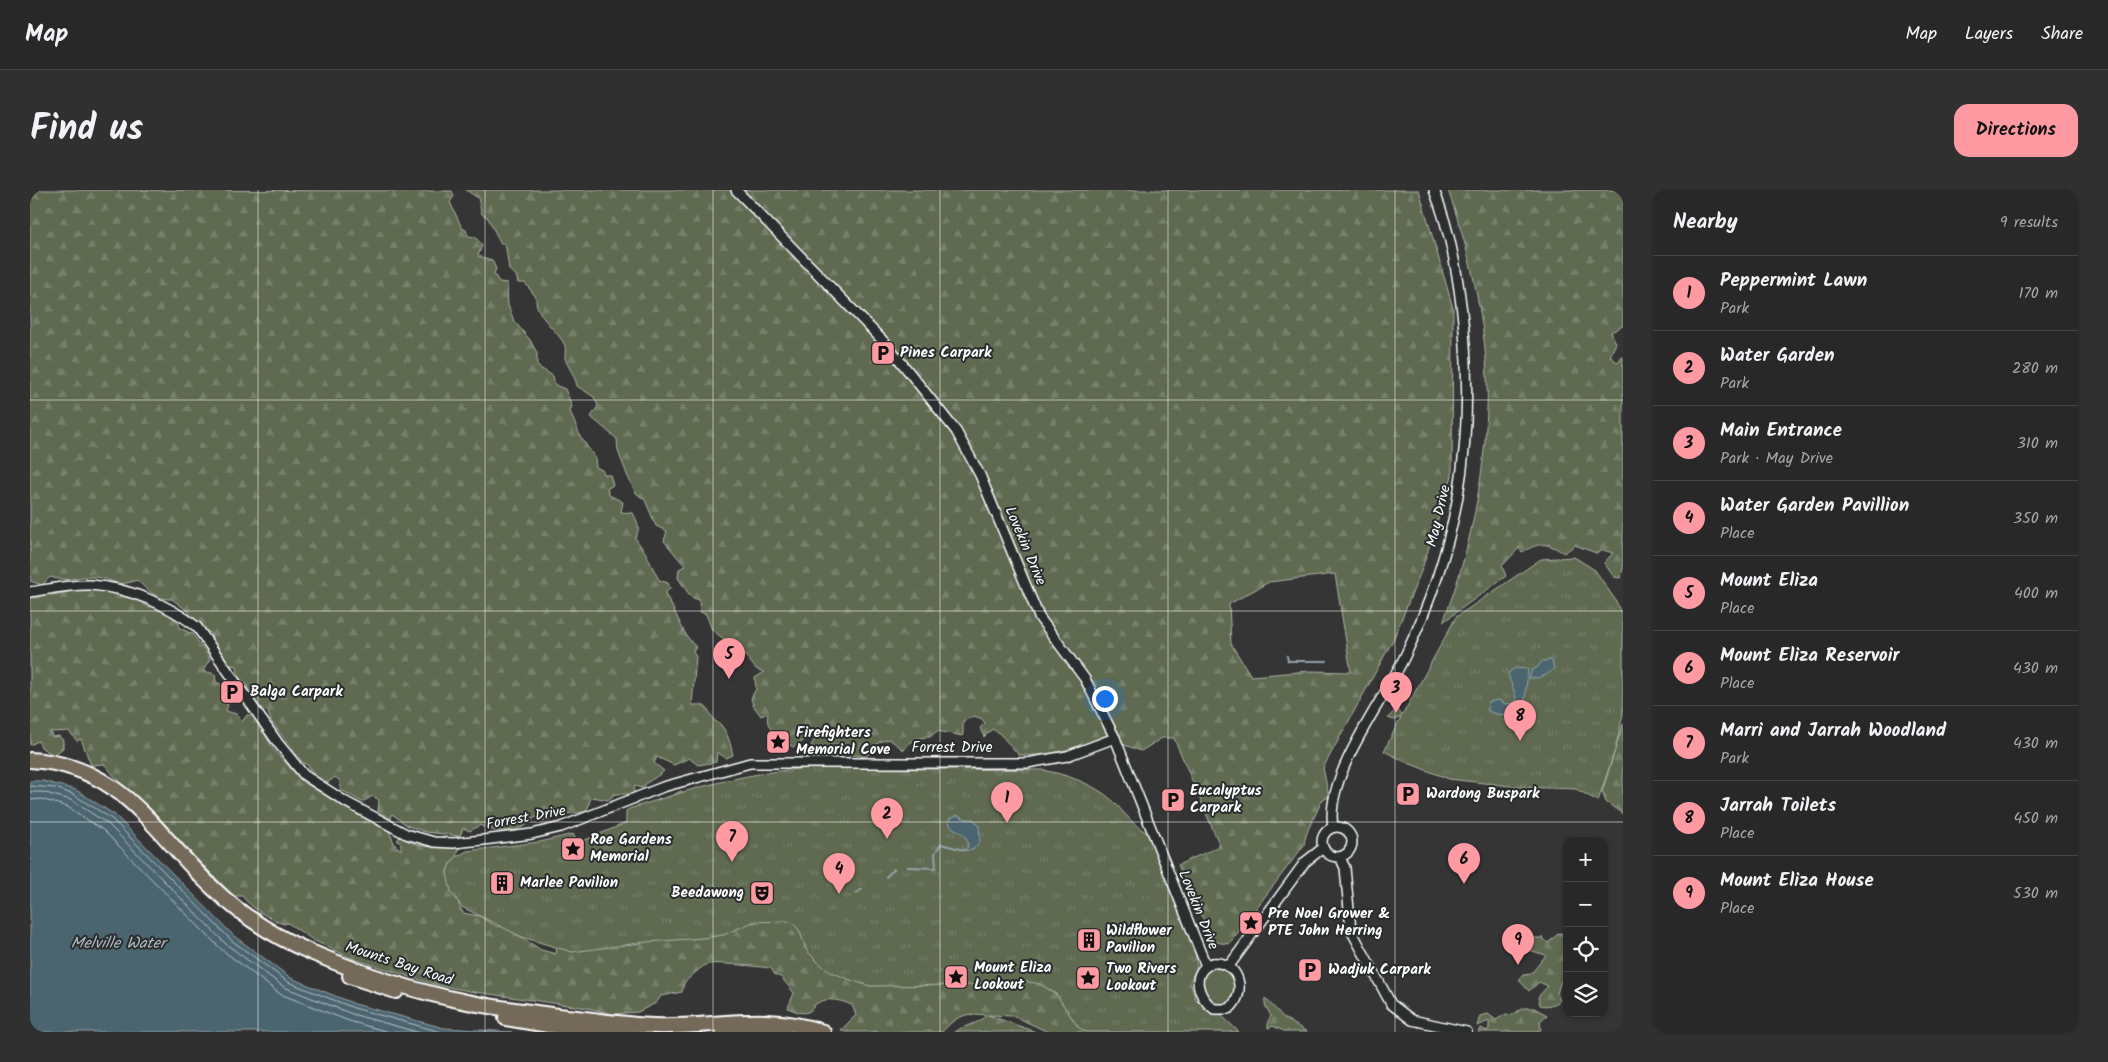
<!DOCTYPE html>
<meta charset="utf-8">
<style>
body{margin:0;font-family:Kalam,sans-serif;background:#303030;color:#f1f3f6}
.controls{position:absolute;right:15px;bottom:15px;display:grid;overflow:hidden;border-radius:10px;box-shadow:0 1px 4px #0004}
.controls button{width:45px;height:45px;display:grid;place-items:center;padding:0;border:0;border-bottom:1px solid #444445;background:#282828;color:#f1f3f6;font:25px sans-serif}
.you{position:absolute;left:1074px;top:508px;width:18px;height:18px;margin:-12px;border:4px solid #fff;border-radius:50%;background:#1a73e8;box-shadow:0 0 0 8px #1a73e833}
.badge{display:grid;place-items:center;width:32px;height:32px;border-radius:50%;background:#ff9aa2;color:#111;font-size:16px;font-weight:700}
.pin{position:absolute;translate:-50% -41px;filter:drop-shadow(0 1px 2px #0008)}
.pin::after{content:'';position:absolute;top:26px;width:18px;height:15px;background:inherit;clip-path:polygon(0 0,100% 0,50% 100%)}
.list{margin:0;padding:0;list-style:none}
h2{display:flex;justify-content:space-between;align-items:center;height:65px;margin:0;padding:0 20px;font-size:21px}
h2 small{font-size:16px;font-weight:400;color:#a5a6a8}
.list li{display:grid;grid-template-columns:32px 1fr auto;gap:15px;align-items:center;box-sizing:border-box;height:75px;padding:0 20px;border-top:1px solid #444445}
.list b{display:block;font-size:19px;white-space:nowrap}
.list p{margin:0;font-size:16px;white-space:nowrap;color:#a5a6a8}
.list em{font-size:16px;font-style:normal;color:#a5a6a8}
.icon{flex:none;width:28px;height:28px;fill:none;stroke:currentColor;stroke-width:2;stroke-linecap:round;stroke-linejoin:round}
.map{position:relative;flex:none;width:1593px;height:842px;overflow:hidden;border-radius:15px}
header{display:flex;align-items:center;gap:30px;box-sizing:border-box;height:70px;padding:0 25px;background:#282828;border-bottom:1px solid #444445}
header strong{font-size:24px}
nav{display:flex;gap:28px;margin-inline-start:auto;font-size:18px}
.intro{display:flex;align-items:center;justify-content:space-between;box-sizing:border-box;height:120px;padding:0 30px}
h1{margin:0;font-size:35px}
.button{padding:12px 22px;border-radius:15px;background:#ff9aa2;color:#111;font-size:18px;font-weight:700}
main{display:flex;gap:30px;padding:0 30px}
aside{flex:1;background:#282828;border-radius:15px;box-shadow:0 1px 4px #0004}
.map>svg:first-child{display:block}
</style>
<header>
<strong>Map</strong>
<nav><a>Map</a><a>Layers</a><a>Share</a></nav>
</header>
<div class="intro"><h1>Find us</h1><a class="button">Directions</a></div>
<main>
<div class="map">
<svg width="1593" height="842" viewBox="0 0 1593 842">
<defs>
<pattern id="forest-firs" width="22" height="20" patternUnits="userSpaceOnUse" patternTransform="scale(1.25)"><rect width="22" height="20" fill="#5e6a51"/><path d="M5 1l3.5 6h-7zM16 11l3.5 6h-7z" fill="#76806b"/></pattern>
<pattern id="park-tufts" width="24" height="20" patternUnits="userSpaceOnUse" patternTransform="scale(1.25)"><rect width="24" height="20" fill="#5e6a51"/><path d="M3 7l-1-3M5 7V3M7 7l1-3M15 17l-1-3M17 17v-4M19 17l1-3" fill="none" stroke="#76806b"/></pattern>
</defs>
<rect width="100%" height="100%" fill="#363535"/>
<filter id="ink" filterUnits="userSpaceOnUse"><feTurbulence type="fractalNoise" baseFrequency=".02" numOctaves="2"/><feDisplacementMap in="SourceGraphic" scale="10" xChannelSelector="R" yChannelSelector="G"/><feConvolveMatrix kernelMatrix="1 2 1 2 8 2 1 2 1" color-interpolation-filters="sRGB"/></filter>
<g filter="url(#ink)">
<path fill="#5e6a51" stroke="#aeb4a8" d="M1188,776C1209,784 1206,798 1199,815L1185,816L1172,801V784L1177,779Z"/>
<g fill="url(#forest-firs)" stroke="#aeb4a8" fill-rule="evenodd">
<path d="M0,0L422,1L424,6L420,12L432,38L436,40L438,46L445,47L452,55L448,66L462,70L466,79L464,84L469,92L477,93L478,115L484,131L500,150L507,163V176L523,186L525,195L535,199L542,216L540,221L550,246L565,268L566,277L572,280L575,285H580L583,295L577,299L579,305L593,312L591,322L603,323C608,333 611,338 605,348L615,362L629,390L638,393L640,398L635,404C646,420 652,445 666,457L663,462L666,467L662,515C680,514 676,519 685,531C687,533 690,533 691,535C698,543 701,556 703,565L696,568L687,562L686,572L668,575L659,568L644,575L627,567L624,573L634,581C626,588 620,589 612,598L604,596V604H585L578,610L563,607L560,610L557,621C545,625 527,621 518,632L505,627C494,643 465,645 450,635L440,641L433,638L430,646L396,642L378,636L362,624L361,629L348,621L349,610L343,606L332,612L311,600L310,591L305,587L296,594L280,585L279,576L272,572L241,531L238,522C226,517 218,507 217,494L209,491L207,476L199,475L183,455L181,443C171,440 162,433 159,422L142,409C127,410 117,400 107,390C84,399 82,387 62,387C44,386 39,393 20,387L12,395L0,391Z"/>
<path d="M436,0H1389L1423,118L1422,286L1392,379L1363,450L1293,578L1299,607L1291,611C1286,627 1276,638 1274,655L1199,754L1184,752L1148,675L1190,656L1144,548H1132L1111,561L1072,547C1046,559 1018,567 989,565L969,543L962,539L954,547L950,538L955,533L952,529L944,526L933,531V546L907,541L900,547C889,547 881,550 874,560L859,549L849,552L836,567L811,563L808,554L801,561L787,559L781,556L786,546L781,542L775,550L763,557L755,552L753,542L747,545C739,539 736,533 738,523L731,526L723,515L721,508L726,499L725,488L734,482L726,479L716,466L704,462L702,455L682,440L676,424L670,422L669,410L661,407L648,388L649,379L655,376L634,351L637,341L626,336L615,310L606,303L598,287L588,261L587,249L561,227L568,216L564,207L547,196C545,185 537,176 535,168C535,164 536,160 535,156C530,142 504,126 506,107L495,93H488L486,85L479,80L476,58L470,52L458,28L452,24L448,8ZM1305,384L1321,482L1279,481L1221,486L1201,454L1199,414L1239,392Z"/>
<path d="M1418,0H1593V136L1581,142L1586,153L1580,166L1588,173L1593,166V379L1590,388L1584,387L1574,373L1583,363L1573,360L1566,363L1545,355L1534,363C1516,352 1511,352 1492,362L1489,358L1472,376L1476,386L1413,432C1439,366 1454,291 1457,220C1460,148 1442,68 1418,0Z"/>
<path d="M47,400H69L104,408L119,417L125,416L145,425L149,431V438L163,444C168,454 175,458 180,469L173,481L185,484L186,492C199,496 200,510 196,521L206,524L212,532L217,525C226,525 228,533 230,540L234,543L243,559L273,592L331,627L340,626L344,634L359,641L365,655L371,660V654L367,650L371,646C387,660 410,656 430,658L426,665L434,672L439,700L428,713L433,723L449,726L466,736L476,737L511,760L526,764L529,745L597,634L598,623L607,616L624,618L628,608L633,610L651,601L658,606L758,582L764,578L766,585L904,737L1130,842H1018L984,826L958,825L1006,842H924C935,835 948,835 956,825C935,822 925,827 912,842H815L811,840L826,825L822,815C812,811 797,806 786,814C784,815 783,818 781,820C774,826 766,821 758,818L764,803L751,787L745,785L741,778C730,777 682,771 675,775C668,780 660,787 654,793L652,802L631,806L626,813L608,822L583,824L558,818L445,802L407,795L323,769L283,750L258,733L253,734C238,727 223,720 212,706H203L175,677L162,669L125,623L90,597V591C82,586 80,579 74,574L61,575L51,549L47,551L39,541L21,542L22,547L29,546L33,550V558L24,565L12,558L8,551L0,555V406L11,404L23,405Z"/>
<polygon points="1593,534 1593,624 1576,612 1572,602"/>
<path d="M1529,743L1534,744L1537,750V787L1530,793L1527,804L1530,810C1526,815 1516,817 1510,815L1508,807L1518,796L1509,792L1499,801L1489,790L1493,785L1501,784L1516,765L1499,760V753L1505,748H1513L1518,753Z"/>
<polygon points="1235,808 1254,828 1277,842 1256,842 1243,836 1238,838 1238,831 1241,826 1235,815"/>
<polygon points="1493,818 1504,818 1517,825 1510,831 1511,840 1498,842 1448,842 1451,838 1457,841 1459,838 1459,831 1447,836 1450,826 1458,824 1466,830 1476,824 1482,825"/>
</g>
<g fill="url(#park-tufts)" stroke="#aeb4a8">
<polygon points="1544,367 1565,380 1586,411 1593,429 1593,524 1585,560 1568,611 1546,599 1489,597 1419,589 1378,573 1354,561 1371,527 1364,530 1358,528 1367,518 1372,526 1426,427 1511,369"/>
<path d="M787,578L1013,580C1038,585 1064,594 1083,611C1095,623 1105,638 1120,644L1165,758L1167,777L1160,792L1165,808L1179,822L1190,824L1209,842H1056L1048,837L1026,804L1010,794L993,791L938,795L840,796L823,791L801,782L790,774L777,761L769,740L764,734L755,731L723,732L693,745L673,748L617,752L542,762L492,747L432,717L421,702L417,683L419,676L426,667L437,661L510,652L543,644L548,653L596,633V621L599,619C661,599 721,580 787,578Z"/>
</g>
<g fill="#4c6570" stroke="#94a3a9">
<path d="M1522,470L1524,479C1516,486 1509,489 1499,488L1502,480L1508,477L1512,471Z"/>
<path d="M1485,478L1498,479L1494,517C1483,525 1470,527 1458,521V512L1469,510L1475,514L1486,513C1486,501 1480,494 1478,483Z"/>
<polygon points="0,591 13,591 46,600 85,625 204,746 261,788 325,814 414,838 482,842 0,842"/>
<path d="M927,625L936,629H943L949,635L950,652L943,659L934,661L938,657C938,644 929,642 920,636L919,629Z"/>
</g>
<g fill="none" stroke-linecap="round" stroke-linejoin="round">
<g stroke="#b7c1c6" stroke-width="1">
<polyline points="0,596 26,598 44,605 82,629 201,750 258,792 324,818 411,842"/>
<polyline points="0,602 12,602 41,610 78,634 196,754 254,797 322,824 387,842"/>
<polyline points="0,610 11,609 38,617 73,640 191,759 250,804 319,831 358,842"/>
</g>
<g stroke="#94a3a9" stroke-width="2">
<polyline points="1257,466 1258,471 1297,471"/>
<polyline points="878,677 906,678 905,663 911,654 934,660"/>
<polyline points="856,687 864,679"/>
<polyline points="825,704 832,699"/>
</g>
<defs>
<g id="minor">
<polyline points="706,0 859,157 926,241 950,285 1009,427 1055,489 1085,548 1176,776"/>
<path d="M0,402C19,399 42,394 61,395C99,398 137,414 167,437L248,553L274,585L316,612L376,644L404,652L423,653L453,650L502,644L531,637L633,597L720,573H997L1037,566L1085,548"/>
<circle cx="1307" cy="652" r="15"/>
<path d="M1303,637C1294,586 1353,512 1375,466C1427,358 1444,259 1434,140C1429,92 1422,45 1404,0"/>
<polyline points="1310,667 1315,678 1321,740 1361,814 1382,830 1437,842"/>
<path d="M1182,773C1209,770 1218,803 1199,819H1184C1168,807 1159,783 1182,773Z"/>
<polyline points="1199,776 1275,672 1293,658"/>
</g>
<g id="highway">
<path d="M0,570C93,575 123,642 184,699C212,726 247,748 283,763C330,783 387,802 437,812C470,819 504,822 537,827C566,830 595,835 624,836C684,838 734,822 793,842"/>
<polyline points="320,786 366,801"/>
<polyline points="476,828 518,835 595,842"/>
<polyline points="693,841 753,842"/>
</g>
</defs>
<use href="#minor" stroke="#fff" stroke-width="12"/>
<use href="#highway" stroke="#fff" stroke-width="18"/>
<use href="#minor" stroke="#2a2d2e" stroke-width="9"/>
<use href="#highway" stroke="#746a5a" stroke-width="14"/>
</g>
</g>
<path fill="none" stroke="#fff" stroke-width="1" stroke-opacity="0.55" d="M228,0V842M455,0V842M683,0V842M910,0V842M1138,0V842M1365,0V842M0,210H1593M0,421H1593M0,632H1593"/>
<defs>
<symbol id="parking-square" viewBox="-11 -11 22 22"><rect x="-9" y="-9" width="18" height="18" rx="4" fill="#ff9aa2" stroke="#2a2d2e"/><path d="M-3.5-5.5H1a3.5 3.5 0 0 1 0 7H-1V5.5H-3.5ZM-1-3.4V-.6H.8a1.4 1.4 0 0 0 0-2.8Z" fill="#111"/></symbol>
<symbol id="sight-square" viewBox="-11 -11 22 22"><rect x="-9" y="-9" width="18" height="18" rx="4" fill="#ff9aa2" stroke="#2a2d2e"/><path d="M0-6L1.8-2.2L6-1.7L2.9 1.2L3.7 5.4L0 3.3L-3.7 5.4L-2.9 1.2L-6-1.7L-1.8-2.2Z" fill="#111"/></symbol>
<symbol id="building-square" viewBox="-11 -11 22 22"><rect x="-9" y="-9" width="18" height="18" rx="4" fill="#ff9aa2" stroke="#2a2d2e"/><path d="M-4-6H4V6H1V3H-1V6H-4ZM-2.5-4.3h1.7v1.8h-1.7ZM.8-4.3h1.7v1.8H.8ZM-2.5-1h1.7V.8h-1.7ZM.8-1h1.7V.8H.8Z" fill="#111"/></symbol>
<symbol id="theatre-square" viewBox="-11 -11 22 22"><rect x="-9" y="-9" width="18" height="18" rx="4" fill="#ff9aa2" stroke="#2a2d2e"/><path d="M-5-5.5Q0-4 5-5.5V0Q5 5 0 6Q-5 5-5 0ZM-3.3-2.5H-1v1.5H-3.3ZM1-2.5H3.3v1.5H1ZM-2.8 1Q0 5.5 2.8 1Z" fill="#111"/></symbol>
</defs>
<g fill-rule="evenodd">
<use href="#parking-square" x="839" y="149" width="28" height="28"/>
<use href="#parking-square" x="188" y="488" width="28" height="28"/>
<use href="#sight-square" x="734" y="538" width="28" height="28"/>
<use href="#parking-square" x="1364" y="590" width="28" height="28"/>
<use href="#parking-square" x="1129" y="596" width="28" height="28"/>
<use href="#sight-square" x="529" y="645" width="28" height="28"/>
<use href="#building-square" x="458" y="679" width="28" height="28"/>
<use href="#theatre-square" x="718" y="689" width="28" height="28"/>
<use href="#sight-square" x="1207" y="719" width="28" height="28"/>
<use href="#building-square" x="1045" y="736" width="28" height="28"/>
<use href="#parking-square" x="1266" y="766" width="28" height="28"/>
<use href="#sight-square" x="912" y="773" width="28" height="28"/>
<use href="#sight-square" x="1044" y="774" width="28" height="28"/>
</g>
<g text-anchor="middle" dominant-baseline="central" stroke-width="4" stroke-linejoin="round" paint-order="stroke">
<g font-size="15" font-weight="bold" fill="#fff" stroke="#2a2d2e" text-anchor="start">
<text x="870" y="163">Pines Carpark</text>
<text x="220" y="502">Balga Carpark</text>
<text x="766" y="543">Firefighters<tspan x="766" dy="17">Memorial Cove</tspan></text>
<text x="1160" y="601">Eucalyptus<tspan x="1160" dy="17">Carpark</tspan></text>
<text x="1396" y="604">Wardong Buspark</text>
<text x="560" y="650">Roe Gardens<tspan x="560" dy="17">Memorial</tspan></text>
<text x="490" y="693">Marlee Pavilion</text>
<text x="714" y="703" text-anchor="end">Beedawong</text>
<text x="1238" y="724">Pre Noel Grower &amp;<tspan x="1238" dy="17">PTE John Herring</tspan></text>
<text x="1076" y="741">Wildflower<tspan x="1076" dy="17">Pavilion</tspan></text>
<text x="944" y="778">Mount Eliza<tspan x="944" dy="17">Lookout</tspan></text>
<text x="1076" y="779">Two Rivers<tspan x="1076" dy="17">Lookout</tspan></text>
<text x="1298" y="780">Wadjuk Carpark</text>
</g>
<g font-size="15" fill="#fff" stroke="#2a2d2e">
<text transform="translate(1409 326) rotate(-77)">May Drive</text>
<text transform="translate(995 356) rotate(67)">Lovekin Drive</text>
<text x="922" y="558">Forrest Drive</text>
<text transform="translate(496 628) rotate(-10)">Forrest Drive</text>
<text transform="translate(1168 720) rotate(68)">Lovekin Drive</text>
<text transform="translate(369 774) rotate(18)">Mounts Bay Road</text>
</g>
<g font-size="16" font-style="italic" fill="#aebabf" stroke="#2a2d2e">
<text x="88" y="753">Melville Water</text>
</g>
</g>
</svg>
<div class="controls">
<button>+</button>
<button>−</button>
<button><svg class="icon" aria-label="locate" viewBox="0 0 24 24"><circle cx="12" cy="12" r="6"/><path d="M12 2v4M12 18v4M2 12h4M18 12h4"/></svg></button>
<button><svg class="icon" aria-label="layers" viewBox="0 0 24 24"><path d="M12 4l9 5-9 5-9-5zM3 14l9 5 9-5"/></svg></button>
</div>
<div class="you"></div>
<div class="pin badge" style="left:977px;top:633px">1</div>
<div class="pin badge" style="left:857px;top:649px">2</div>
<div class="pin badge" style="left:1366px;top:523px">3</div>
<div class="pin badge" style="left:809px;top:704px">4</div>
<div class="pin badge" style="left:699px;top:489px">5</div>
<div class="pin badge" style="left:1434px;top:694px">6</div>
<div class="pin badge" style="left:702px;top:672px">7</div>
<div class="pin badge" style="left:1490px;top:551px">8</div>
<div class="pin badge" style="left:1488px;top:775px">9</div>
</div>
<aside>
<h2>Nearby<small>9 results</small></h2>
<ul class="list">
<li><span class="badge">1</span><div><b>Peppermint Lawn</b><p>Park</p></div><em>170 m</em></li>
<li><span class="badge">2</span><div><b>Water Garden</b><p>Park</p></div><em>280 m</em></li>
<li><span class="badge">3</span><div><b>Main Entrance</b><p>Park · May Drive</p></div><em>310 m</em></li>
<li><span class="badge">4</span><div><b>Water Garden Pavillion</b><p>Place</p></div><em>350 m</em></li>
<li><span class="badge">5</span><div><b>Mount Eliza</b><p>Place</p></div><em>400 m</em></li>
<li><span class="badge">6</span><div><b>Mount Eliza Reservoir</b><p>Place</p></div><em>430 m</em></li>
<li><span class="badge">7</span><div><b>Marri and Jarrah Woodland</b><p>Park</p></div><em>430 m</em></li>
<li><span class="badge">8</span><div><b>Jarrah Toilets</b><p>Place</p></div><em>450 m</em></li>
<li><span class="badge">9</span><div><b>Mount Eliza House</b><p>Place</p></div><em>530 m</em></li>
</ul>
</aside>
</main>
